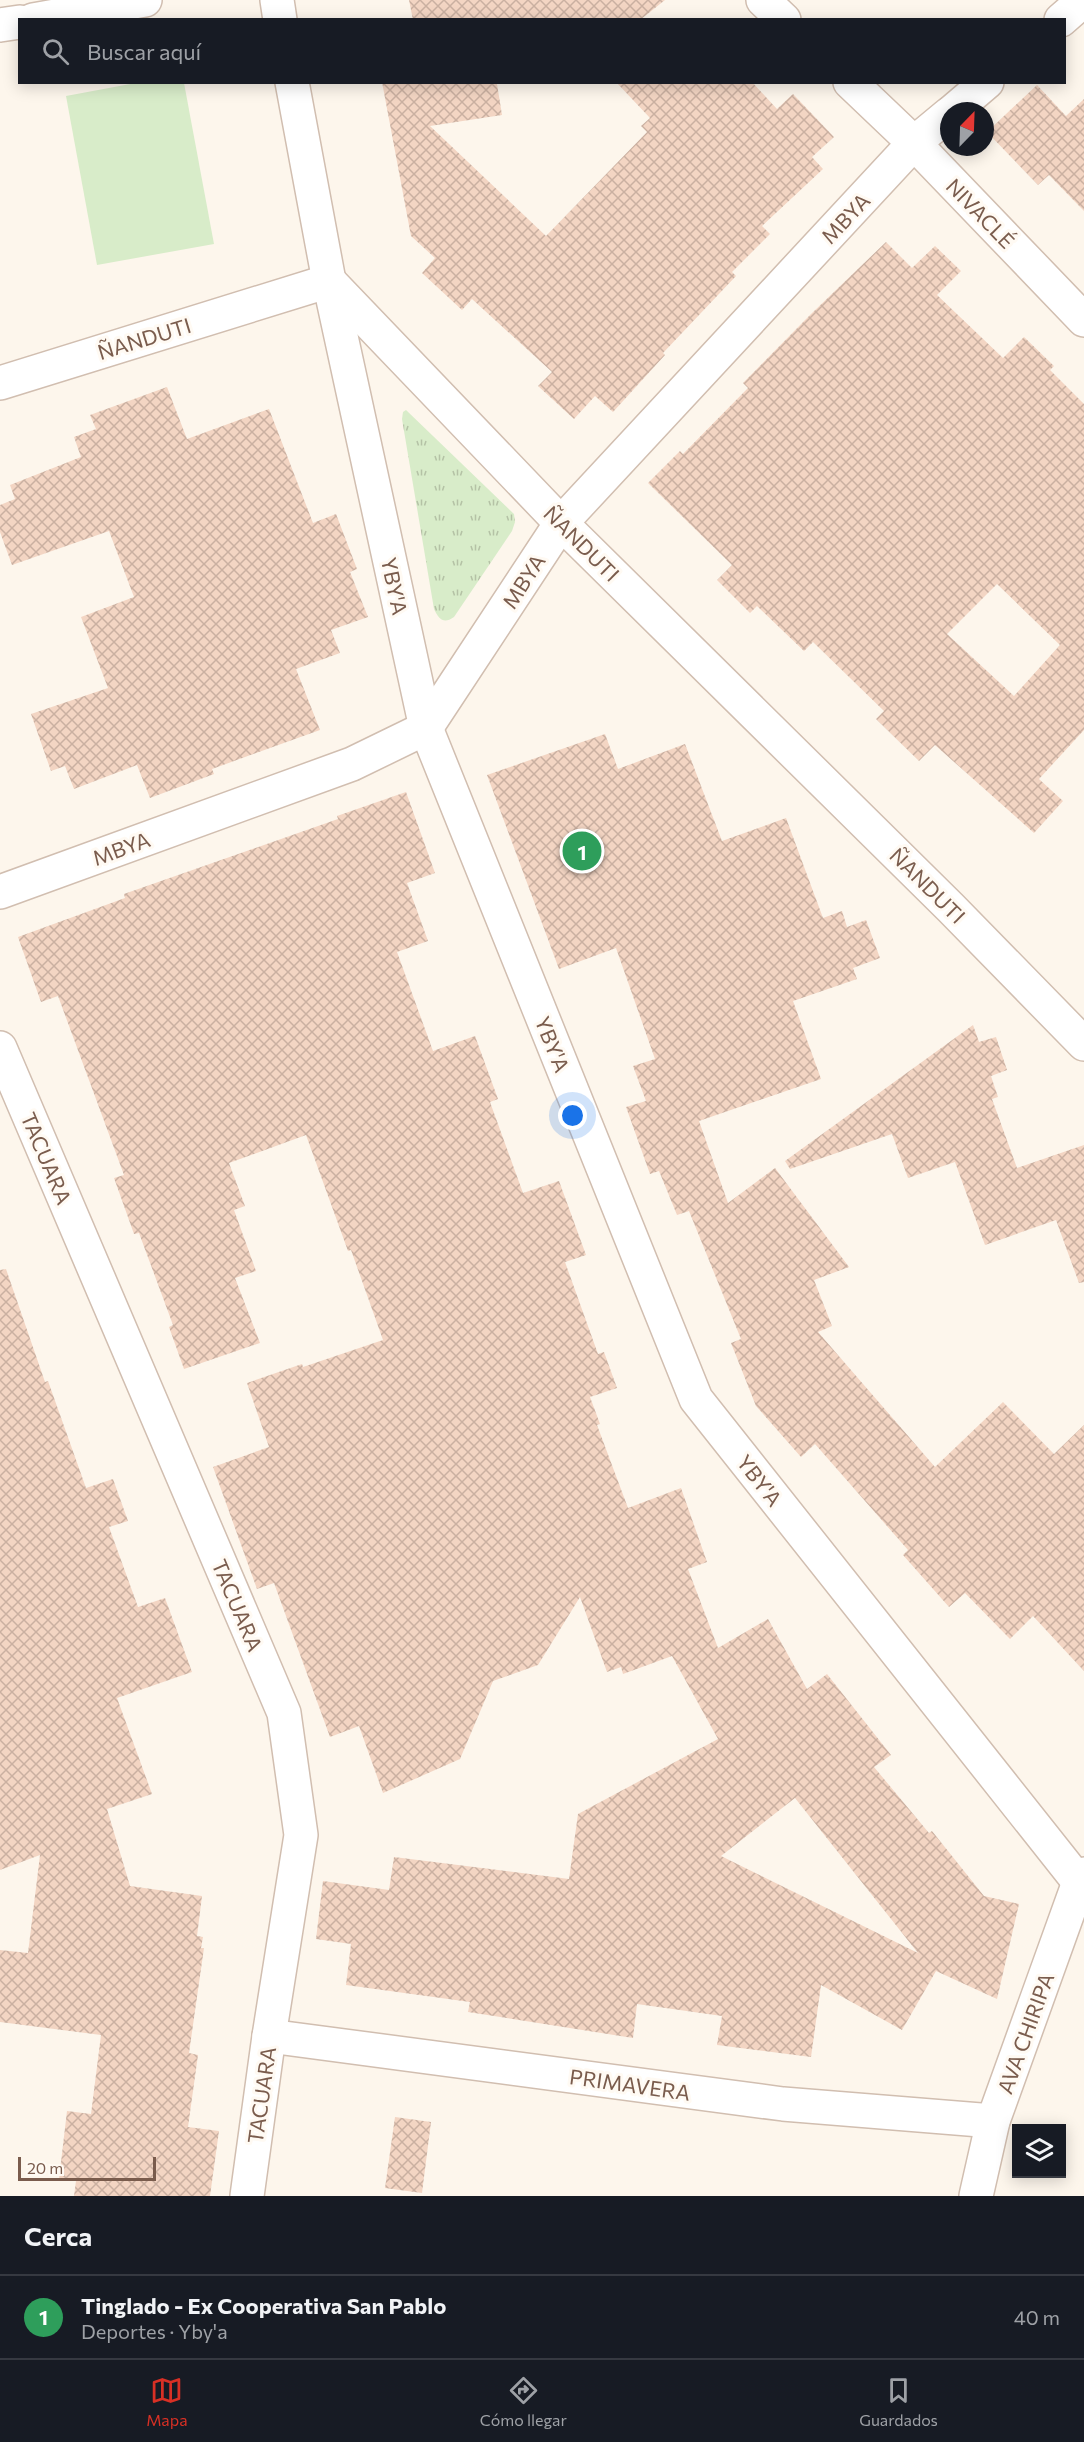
<!DOCTYPE html>
<html lang="es">
<meta charset="utf-8">
<style>
body{margin:0;font-family:Commissioner,sans-serif;background:#242831;color:#f1f3f6}
.controls{position:absolute;right:18px;bottom:18px;display:grid;overflow:hidden;border-radius:0px;box-shadow:0 3px 15px #0003}
.controls button{width:54px;height:54px;display:grid;place-items:center;padding:0;border:0;border-bottom:2px solid #363941;background:#171b24;color:#f1f3f6;font:30px sans-serif}
.compass{position:absolute;left:940px;top:102px;width:54px;height:54px;border-radius:50%;background:#171b24;box-shadow:0 3px 15px #0003;rotate:23deg}
.scale{position:absolute;left:18px;bottom:15px;width:138px;box-sizing:border-box;padding-left:6px;border:3px solid #7a5c4d;border-top:0;font-size:16px;line-height:21px;white-space:nowrap;color:#7a5c4d;-webkit-text-stroke:4px #fffaf3;paint-order:stroke}
.you{position:absolute;left:573px;top:1116px;width:21px;height:21px;margin:-15px;border:4px solid #fff;border-radius:50%;background:#1a73e8;box-shadow:0 0 0 9px #1a73e833}
.badge{display:grid;place-items:center;width:39px;height:39px;border-radius:50%;background:#d93025;color:#fff;font-size:20px;font-weight:700}
.pin{position:absolute;translate:-50% -50%;border:3px solid #fff;box-shadow:0 2px 6px #0006}
.list{margin:0;padding:0;list-style:none}
h2{display:flex;justify-content:space-between;align-items:center;height:78px;margin:0;padding:0 24px;font-size:26px}
h2 small{font-size:20px;font-weight:400;color:#9ea1a6}
.list li{display:grid;grid-template-columns:39px 1fr auto;gap:18px;align-items:center;box-sizing:border-box;height:84px;padding:0 24px;border-top:2px solid #363941}
.list b{display:block;font-size:22px;white-space:nowrap}
.list p{margin:0;font-size:20px;white-space:nowrap;color:#9ea1a6}
.list em{font-size:20px;font-style:normal;color:#9ea1a6}
.icon{flex:none;width:33px;height:33px;fill:none;stroke:currentColor;stroke-width:2;stroke-linecap:round;stroke-linejoin:round}
.map{position:relative;flex:none;width:1084px;height:2196px;overflow:hidden}
.search{position:absolute;background:#171b24;box-shadow:0 3px 15px #0003;left:18px;right:18px;top:18px;height:66px;display:flex;align-items:center;gap:15px;box-sizing:border-box;padding:0 21px;border-radius:0px;color:#9ea1a6;font-size:22px}
.sheet{height:162px;background:#171b24}
nav{display:flex;justify-content:space-around;align-items:center;box-sizing:border-box;height:84px;border-top:2px solid #363941;background:#171b24;font-size:16px;color:#9ea1a6}
nav a{display:grid;justify-items:center;gap:3px}
nav .on{color:#d93025}
.map>svg:first-child{display:block}
</style>
<div class="map">
<svg width="1084" height="2196" viewBox="0 0 1084 2196">
<defs>
<pattern id="grass-tufts" width="24" height="20" patternUnits="userSpaceOnUse" patternTransform="scale(1.5)"><rect width="24" height="20" fill="#d8ecc9"/><path d="M3 7l-1-3M5 7V3M7 7l1-3M15 17l-1-3M17 17v-4M19 17l1-3" fill="none" stroke="#b4c2a5"/></pattern>
<pattern id="building-cross-hatch" width="8" height="8" patternUnits="userSpaceOnUse" patternTransform="scale(1.5)"><rect width="8" height="8" fill="#f3d5c3"/><path d="M0 0l8 8M0 8l8-8" fill="none" stroke="#cab0a1"/></pattern>
</defs>
<rect width="100%" height="100%" fill="#fdf6ec"/>
<path fill="url(#grass-tufts)" d="M406,410L514,514L515,522L512,531L454,617C444,624 439,620 434,609L402,419L403,412Z"/>
<polygon fill="#d8ecc9" points="141,82 184,83 214,244 97,265 66,96"/>
<g fill="url(#building-cross-hatch)" fill-rule="evenodd">
<polygon points="409,0 665,0 640,20 413,20"/>
<polygon points="382,82 506,82 497,84 502,115 430,126 546,236 647,132 641,126 650,118 616,82 752,82 777,109 793,94 834,137 812,157 823,169 762,226 770,234 732,272 736,276 663,353 665,355 613,412 595,396 574,419 538,386 552,372 472,299 462,310 422,273 435,258 411,236"/>
<polygon points="1037,85 1066,116 1084,99 1084,211 1049,175 1038,185 987,132"/>
<path d="M886,242L912,268L935,246L961,271L937,295L1003,358L1024,337L1054,366L1050,370L1084,404V730L1039,779L1063,801L1034,833L935,745L919,761L876,719L884,711L813,642L804,651L757,606L750,613L717,580L732,565L648,483L680,451L683,454L748,388L743,383L811,314ZM997,584L1060,645L1014,696L947,634Z"/>
<polygon points="167,387 187,439 269,409 313,523 336,514 357,569 350,572 368,617 331,630 340,653 296,669 320,730 212,769 214,774 150,798 137,765 74,789 65,766 51,771 31,714 108,688 81,617 134,597 109,531 12,565 0,532 0,505 15,499 10,485 81,457 74,437 96,429 90,415"/>
<polygon points="605,734 618,769 685,744 722,841 786,818 823,918 842,911 847,927 866,920 880,958 853,968 857,979 793,1001 821,1079 699,1121 728,1203 775,1168 849,1267 814,1280 832,1326 818,1332 935,1467 1003,1402 1054,1454 1084,1425 1084,1671 1033,1616 1010,1639 965,1593 949,1607 903,1555 908,1550 815,1444 801,1457 756,1406 731,1343 741,1339 689,1211 677,1215 659,1171 650,1174 626,1107 646,1101 633,1066 655,1059 616,948 559,969 487,775"/>
<path d="M406,792L435,873L407,883L428,941L397,952L433,1051L475,1036L498,1099L490,1102L523,1193L559,1181L586,1255L565,1262L598,1354L604,1352L617,1388L590,1397L600,1424L597,1425L628,1508L681,1488L707,1562L688,1569L718,1648L768,1619L807,1689L827,1674L891,1755L874,1767L929,1833L932,1831L984,1896L1019,1904L997,1999L936,1971L902,2030L821,1985L811,2057L717,2045L722,2016L637,2004L633,2038L468,2012L470,2002L346,1985L351,1944L316,1939L323,1881L389,1890L394,1857L569,1879L578,1814L718,1739L672,1656L623,1674L621,1667L607,1672L580,1597L538,1665L493,1681L460,1759L383,1793L359,1726L330,1737L274,1583L257,1589L213,1467L269,1447L247,1383L302,1364L303,1367L383,1340L351,1250L348,1251L306,1135L229,1163L245,1206L234,1210L256,1271L235,1278L260,1343L184,1369L169,1327L173,1325L139,1233L134,1234L114,1178L124,1175L58,996L41,1002L18,937L125,898L124,894L338,819L337,816ZM795,1798L918,1953L721,1856Z"/>
<polygon points="973,1025 979,1042 996,1037 1007,1070 991,1076 998,1097 992,1099 1017,1168 1084,1145 1084,1282 1079,1283 1056,1220 985,1245 955,1162 908,1178 892,1134 790,1169 785,1161"/>
<polygon points="6,1269 45,1382 48,1381 86,1488 113,1479 128,1521 109,1527 138,1607 165,1598 192,1672 117,1698 152,1794 107,1809 130,1886 202,1896 197,1936 203,1937 201,1948 204,1948 189,2053 198,2055 188,2127 219,2131 210,2196 74,2196 76,2181 59,2179 67,2111 91,2114 101,2035 0,2022 0,1950 28,1953 40,1855 0,1870 0,1270"/>
<polygon points="395,2117 431,2122 422,2193 385,2188"/>
</g>
<g fill="none" stroke-linecap="round" stroke-linejoin="round">
<defs>
<g id="street">
<polyline points="277,0 280,20"/>
<polyline points="763,0 784,20"/>
<polyline points="33,20 145,0"/>
<polyline points="1061,20 1084,0"/>
<polyline points="0,25 20,22"/>
<polyline points="292,82 329,281 426,728 696,1399 1079,1882"/>
<polyline points="850,82 914,143 1084,320"/>
<polyline points="953,111 987,82"/>
<polyline points="0,383 329,281 561,523 951,908 1084,1044"/>
<polyline points="0,892 352,764 426,728 561,523 914,143 949,114"/>
<polyline points="0,1048 284,1713 301,1835 269,2036 247,2196"/>
<polyline points="269,2036 783,2104 993,2121"/>
<polyline points="976,2196 993,2121 1079,1882 1084,1874"/>
</g>
</defs>
<use href="#street" stroke="#d1beb0" stroke-width="36"/>
<use href="#street" stroke="#fff" stroke-width="33"/>
</g>
<g text-anchor="middle" dominant-baseline="central" stroke-width="6" stroke-linejoin="round" paint-order="stroke">
<g font-size="21" fill="#7a5c4d" stroke="#fffaf3">
<text transform="translate(981 213) rotate(46)">NIVACLÉ</text>
<text transform="translate(845 218) rotate(-47)">MBYA</text>
<text transform="translate(144 338) rotate(-17)">ÑANDUTI</text>
<text transform="translate(582 543) rotate(45)">ÑANDUTI</text>
<text transform="translate(523 581) rotate(-57)">MBYA</text>
<text transform="translate(395 586) rotate(78)">YBY'A</text>
<text transform="translate(121 848) rotate(-20)">MBYA</text>
<text transform="translate(928 885) rotate(45)">ÑANDUTI</text>
<text transform="translate(553 1044) rotate(68)">YBY'A</text>
<text transform="translate(47 1158) rotate(67)">TACUARA</text>
<text transform="translate(760 1480) rotate(52)">YBY'A</text>
<text transform="translate(238 1605) rotate(67)">TACUARA</text>
<text transform="translate(1025 2033) rotate(-70)">AVA CHIRIPA</text>
<text transform="translate(630 2084) rotate(8)">PRIMAVERA</text>
<text transform="translate(261 2095) rotate(-82)">TACUARA</text>
</g>
</g>
</svg>
<div class="controls">
<button><svg class="icon" aria-label="layers" viewBox="0 0 24 24"><path d="M12 4l9 5-9 5-9-5zM3 14l9 5 9-5"/></svg></button>
</div>
<svg class="compass" viewBox="-18 -18 36 36"><path d="M0-13l5 13h-10z" fill="#e53935"/><path d="M0 13l5-13h-10z" fill="#9ea1a6"/></svg>
<div class="scale">20 m</div>
<div class="you"></div>
<div class="pin badge" style="left:582px;top:851px;background:#2e9e5b">1</div>
<div class="search"><svg class="icon" aria-label="search" viewBox="0 0 24 24"><circle cx="10" cy="10" r="6"/><path d="M15 15l6 6"/></svg>Buscar aquí</div>
</div>
<section class="sheet">
<h2>Cerca<small></small></h2>
<ul class="list">
<li><span class="badge" style="background:#2e9e5b">1</span><div><b>Tinglado - Ex Cooperativa San Pablo</b><p>Deportes · Yby'a</p></div><em>40 m</em></li>
</ul>
</section>
<nav>
<a class="on"><svg class="icon" aria-label="map" viewBox="0 0 24 24"><path d="M3 6l6-2 6 2 6-2v14l-6 2-6-2-6 2zM9 4v14M15 6v14"/></svg>Mapa</a>
<a><svg class="icon" aria-label="directions" viewBox="0 0 24 24"><path d="M12 3l9 9-9 9-9-9zM9 14v-3h6M13 9l2 2-2 2"/></svg>Cómo llegar</a>
<a><svg class="icon" aria-label="saved" viewBox="0 0 24 24"><path d="M7 4h10v16l-5-4-5 4z"/></svg>Guardados</a>
</nav>
